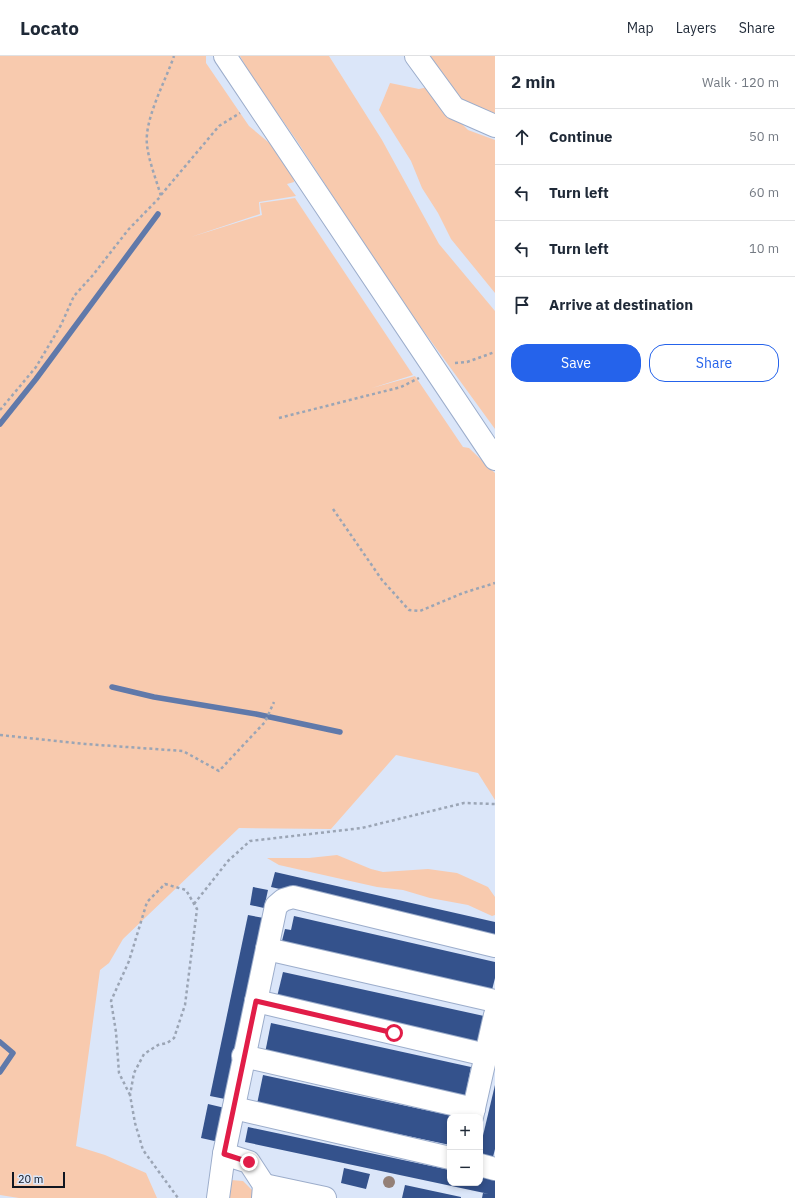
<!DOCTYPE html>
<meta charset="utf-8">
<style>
body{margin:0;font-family:"IBM Plex Sans",sans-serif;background:#f2f2f3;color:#1f2937}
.controls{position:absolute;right:12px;bottom:12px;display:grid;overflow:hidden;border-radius:8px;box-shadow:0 2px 6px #0003}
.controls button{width:36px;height:36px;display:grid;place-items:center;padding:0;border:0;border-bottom:1px solid #e0e1e3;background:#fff;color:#1f2937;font:20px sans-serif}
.scale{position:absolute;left:12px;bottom:10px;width:53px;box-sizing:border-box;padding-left:4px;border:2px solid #101621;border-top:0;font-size:11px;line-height:14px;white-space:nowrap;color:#101621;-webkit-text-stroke:3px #dbe6f9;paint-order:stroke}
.stop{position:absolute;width:12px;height:12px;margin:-9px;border:3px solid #e11d48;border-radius:50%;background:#fff}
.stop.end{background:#e11d48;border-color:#fff;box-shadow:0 1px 4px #0008}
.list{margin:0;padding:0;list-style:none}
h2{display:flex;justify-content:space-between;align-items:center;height:52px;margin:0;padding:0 16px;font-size:17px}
h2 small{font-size:13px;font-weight:400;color:#747a83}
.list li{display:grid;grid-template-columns:26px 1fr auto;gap:12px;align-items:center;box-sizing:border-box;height:56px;padding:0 16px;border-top:1px solid #e0e1e3}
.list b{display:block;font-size:15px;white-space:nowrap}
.list em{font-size:13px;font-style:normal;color:#747a83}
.actions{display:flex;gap:8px;padding:12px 16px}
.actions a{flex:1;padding:9px 0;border:1px solid #2563eb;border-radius:16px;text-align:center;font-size:14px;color:#2563eb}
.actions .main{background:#2563eb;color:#fff}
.icon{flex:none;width:22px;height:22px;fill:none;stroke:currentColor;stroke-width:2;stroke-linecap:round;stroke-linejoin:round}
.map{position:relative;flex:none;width:495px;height:1142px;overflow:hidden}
header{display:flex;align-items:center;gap:24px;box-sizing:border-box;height:56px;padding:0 20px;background:#fff;border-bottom:1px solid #e0e1e3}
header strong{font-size:19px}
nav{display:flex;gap:22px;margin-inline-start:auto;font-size:14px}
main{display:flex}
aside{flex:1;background:#fff}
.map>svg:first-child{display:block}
</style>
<header>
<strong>Locato</strong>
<nav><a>Map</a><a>Layers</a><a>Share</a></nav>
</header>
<main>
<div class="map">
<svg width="495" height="1142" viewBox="0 0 495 1142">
<rect width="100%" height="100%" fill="#dbe6f9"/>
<g fill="#f8caae">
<polygon points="0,0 206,0 206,7 249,70 291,105 294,126 287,128 296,140 259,146 260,158 191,181 262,159 260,147 295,142 413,319 372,332 415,320 463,391 469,392 495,417 495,744 478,717 396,699 331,773 239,772 123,883 109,907 100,914 76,1090 105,1099 146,1117 157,1142 19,1142 0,1139"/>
<polygon points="240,0 329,0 382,84 439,188 495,255 495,373 393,233 297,85 250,18"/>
<polygon points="424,0 495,0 495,71 449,55 468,74 495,84 495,237 451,183 438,157 422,132 411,105 379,54 390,27 419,33 437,29"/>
<polygon points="337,799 371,813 383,816 428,813 457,817 488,831 495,841 495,859 492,860 468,849 430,842 403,834 377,831 279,809 267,802 309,802"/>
<polygon points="231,1124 243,1125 253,1135 253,1142 228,1142"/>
</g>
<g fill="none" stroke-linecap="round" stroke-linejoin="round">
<g stroke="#6079aa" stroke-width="5.5">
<polyline points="0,368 36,323 158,158"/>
<polyline points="112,631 154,641 256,658 340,676"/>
<polyline points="0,986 13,997 0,1016"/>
</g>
</g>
<g fill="#34528c">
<polygon points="275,816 495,866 495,881 271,831"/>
<polygon points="253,831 268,834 264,852 250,849"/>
<polygon points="248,859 264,862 225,1043 210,1040"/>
<polygon points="294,860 495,906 495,922 491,938 281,889 285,873 291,874"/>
<polygon points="283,916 484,960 478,988 276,945"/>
<polygon points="271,967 471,1011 465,1041 265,997"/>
<polygon points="263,1019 453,1060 450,1061 450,1089 257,1048"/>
<polygon points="495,1029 495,1093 493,1101 480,1098 480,1092"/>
<polygon points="208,1048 225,1052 219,1086 201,1082"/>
<polygon points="248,1071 450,1114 450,1127 480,1127 480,1120 495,1124 495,1142 482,1142 483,1137 489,1138 245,1086"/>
<polygon points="344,1112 370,1118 366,1133 341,1127"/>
<polygon points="405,1129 461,1141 461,1142 402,1142"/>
</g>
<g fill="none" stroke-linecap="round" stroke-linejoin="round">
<defs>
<g id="minor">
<polyline points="225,0 495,403"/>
<polyline points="416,0 454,52 495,70"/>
<polyline points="267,893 495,945"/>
<polyline points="256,945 486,999"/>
<polyline points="243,1000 474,1053"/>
<polyline points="234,1052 450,1102"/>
<polyline points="472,1061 495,959"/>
<polyline points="224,1098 276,850 283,844 293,841 495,890"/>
<polyline points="480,1109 495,1113"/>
<polyline points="264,1129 325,1142"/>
<polyline points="218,1142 224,1098 249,1106 264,1129 263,1142"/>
</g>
</defs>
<use href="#minor" stroke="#9cadcb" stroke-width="24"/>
<g stroke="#9ba5b5" stroke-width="2.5" stroke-dasharray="3 3" stroke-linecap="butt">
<polyline points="161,139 219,70 240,57"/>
<polyline points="455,307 467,306 495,296"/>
<path d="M0,354L36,311L61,269L74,240L93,219L128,174L161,140C156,123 149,106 147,89C144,63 166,24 174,0"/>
<polyline points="279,362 401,331 419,322"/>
<polyline points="333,453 382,524 409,554 420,555 463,537 495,527"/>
<polyline points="0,679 85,688 183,695 219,715 265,666 274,646"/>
<polyline points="194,848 228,805 250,785 362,772 464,747 495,748"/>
<polyline points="130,1039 119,1017 116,976 111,945 129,905 147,846 165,828 186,834 197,853 185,949 174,982 167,987 158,989 144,998 134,1017 130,1039 135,1067 143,1094 178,1142"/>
</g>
<use href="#minor" stroke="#fff" stroke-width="22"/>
</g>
<circle fill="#948077" cx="389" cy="1126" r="6"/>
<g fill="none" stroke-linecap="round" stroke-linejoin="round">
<polyline stroke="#e11d48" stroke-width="5" points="249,1106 224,1098 256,945 394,977"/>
</g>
</svg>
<div class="controls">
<button>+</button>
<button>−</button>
</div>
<div class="scale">20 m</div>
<div class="stop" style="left:394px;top:977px"></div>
<div class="stop end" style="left:249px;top:1106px"></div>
</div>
<aside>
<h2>2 min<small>Walk · 120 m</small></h2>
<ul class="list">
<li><svg class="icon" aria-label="ahead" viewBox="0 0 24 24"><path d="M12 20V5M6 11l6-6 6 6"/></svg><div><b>Continue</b></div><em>50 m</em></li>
<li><svg class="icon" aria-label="left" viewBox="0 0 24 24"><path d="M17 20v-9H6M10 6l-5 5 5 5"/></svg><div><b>Turn left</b></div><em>60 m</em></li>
<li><svg class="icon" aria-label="left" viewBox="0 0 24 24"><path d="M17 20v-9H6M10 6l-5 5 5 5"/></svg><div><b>Turn left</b></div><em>10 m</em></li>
<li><svg class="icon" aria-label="arrive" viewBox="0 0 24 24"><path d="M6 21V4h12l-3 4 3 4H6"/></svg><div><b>Arrive at destination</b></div></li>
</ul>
<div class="actions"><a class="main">Save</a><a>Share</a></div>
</aside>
</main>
